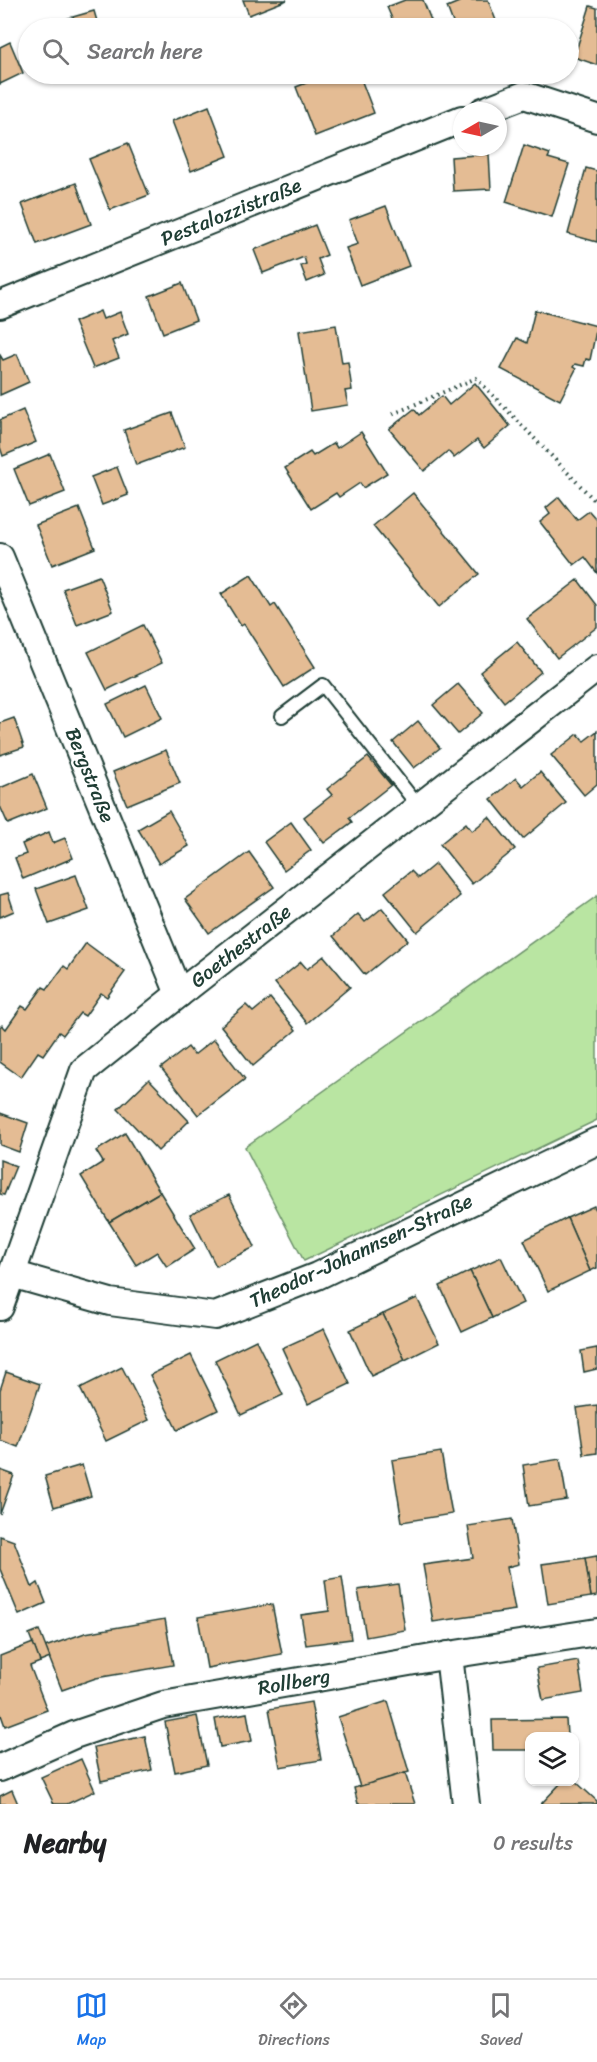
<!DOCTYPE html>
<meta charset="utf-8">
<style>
body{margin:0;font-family:Sriracha,sans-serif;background:#f2f2f2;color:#202124}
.controls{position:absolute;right:18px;bottom:18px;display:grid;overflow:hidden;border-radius:12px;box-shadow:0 2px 4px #0004}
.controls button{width:54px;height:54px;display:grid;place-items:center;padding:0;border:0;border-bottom:2px solid #e0e0e0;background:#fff;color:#202124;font:30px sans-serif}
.compass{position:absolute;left:453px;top:102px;width:54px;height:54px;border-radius:50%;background:#fff;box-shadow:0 2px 4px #0004;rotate:261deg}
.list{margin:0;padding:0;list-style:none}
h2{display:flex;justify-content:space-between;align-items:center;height:78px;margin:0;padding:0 24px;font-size:26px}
h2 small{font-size:20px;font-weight:400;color:#757577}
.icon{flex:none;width:33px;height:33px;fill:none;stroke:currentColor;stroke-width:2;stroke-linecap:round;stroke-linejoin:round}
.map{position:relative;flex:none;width:597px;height:1804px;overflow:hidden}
.search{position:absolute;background:#fff;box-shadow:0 2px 4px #0004;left:18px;right:18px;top:18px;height:66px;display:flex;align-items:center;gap:15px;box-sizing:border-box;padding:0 21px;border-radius:33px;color:#757577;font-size:22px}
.sheet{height:174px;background:#fff}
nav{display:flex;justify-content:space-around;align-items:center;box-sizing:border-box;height:84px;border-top:2px solid #e0e0e0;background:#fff;font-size:16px;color:#757577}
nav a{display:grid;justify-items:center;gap:3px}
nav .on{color:#1a73e8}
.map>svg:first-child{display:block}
</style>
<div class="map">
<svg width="597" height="1804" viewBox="0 0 597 1804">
<rect width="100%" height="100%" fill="#fff"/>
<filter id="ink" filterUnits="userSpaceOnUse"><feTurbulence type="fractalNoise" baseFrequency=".0167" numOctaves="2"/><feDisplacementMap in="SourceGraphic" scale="12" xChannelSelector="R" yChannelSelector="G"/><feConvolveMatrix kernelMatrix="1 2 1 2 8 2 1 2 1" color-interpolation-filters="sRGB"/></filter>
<g filter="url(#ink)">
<polygon fill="#b9e5a2" stroke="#6c916b" stroke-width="1.5" points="597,896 597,1120 304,1261 245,1147"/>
<g fill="#e4bc94" stroke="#1f3d34" stroke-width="1.5">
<polygon points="243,0 287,0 249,15"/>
<polygon points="405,0 423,0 434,28 396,28 387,7"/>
<polygon points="464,0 488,0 497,23 483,28 455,28 447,7"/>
<polygon points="590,6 597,8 597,65 574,57"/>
<polygon points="94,11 99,28 49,28 48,24"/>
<polygon points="10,42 23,73 0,84 0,47"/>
<polygon points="62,74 87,74 63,80"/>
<polygon points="329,74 359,74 374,113 315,136 296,87"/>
<polygon points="209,106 228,156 191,171 172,121"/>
<polygon points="128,143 149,195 110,210 89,159"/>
<polygon points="524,145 550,154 548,158 569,164 552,217 506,202"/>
<polygon points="489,154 491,189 453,191 451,157"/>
<polygon points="586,168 597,171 597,242 568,234"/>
<polygon points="76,183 91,224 37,244 22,204"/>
<polygon points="386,206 409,266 360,285 346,248 358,244 349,220"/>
<polygon points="315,225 327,255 318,259 324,275 307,282 301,266 306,264 304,257 263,273 254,250"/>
<polygon points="182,283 196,320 163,333 149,296"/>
<polygon points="535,310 597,326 590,360 586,359 584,366 575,364 573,367 576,369 560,400 501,369 517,338 527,343"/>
<polygon points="100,311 103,319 120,312 128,334 112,341 119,358 93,368 74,322"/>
<polygon points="336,325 342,363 348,362 352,390 345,391 348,405 311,411 299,331"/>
<polygon points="17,354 29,382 0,395 0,355 3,360"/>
<polygon points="475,383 510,426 484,448 477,440 454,458 448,451 424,471 389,429 414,409 419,415 442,396 449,405"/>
<polygon points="23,410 36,442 3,456 0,447 0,420"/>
<polygon points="172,413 185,447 136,465 124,430"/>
<polygon points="361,432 387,473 363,488 360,483 339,497 336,493 311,509 285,468 310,452 313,456 334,443 337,448"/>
<polygon points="50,454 65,492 29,506 14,469"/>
<polygon points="117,467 128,495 102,505 91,477"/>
<polygon points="413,493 479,574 439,607 373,526"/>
<polygon points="559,497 577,520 589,511 597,520 597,573 585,557 574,565 540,522 550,514 546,508"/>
<polygon points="79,508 95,548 52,565 36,525"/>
<polygon points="251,575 271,607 275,604 315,667 284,687 244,624 241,626 221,594"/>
<polygon points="99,576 113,611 77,625 63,589"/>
<polygon points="578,580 597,605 597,627 557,658 527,619"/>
<polygon points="143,625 162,663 107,690 88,652"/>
<polygon points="517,642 541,672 504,702 480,672"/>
<polygon points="458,684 483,713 458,734 433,705"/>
<polygon points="146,685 162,718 123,737 107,704"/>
<polygon points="14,718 24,747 0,755 0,723"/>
<polygon points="418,721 440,748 414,768 393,742"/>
<polygon points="597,731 597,784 584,795 551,755 578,734 584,741"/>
<polygon points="166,750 180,783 127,805 113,772"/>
<polygon points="368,757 391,785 349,818 352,822 324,843 304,817 332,795 327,789"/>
<polygon points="540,772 566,803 523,839 491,799 516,778 523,786"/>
<polygon points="33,774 47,808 8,824 0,806 0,788"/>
<polygon points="169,811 189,846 159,864 138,829"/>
<polygon points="489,817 515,849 472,884 440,844 466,823 472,831"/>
<polygon points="291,822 311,850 284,870 264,842"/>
<polygon points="49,832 53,843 65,838 73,858 23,879 15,858 26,854 22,844"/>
<polygon points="249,852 274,887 209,933 185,899"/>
<polygon points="435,864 460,896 417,932 385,892 411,871 418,878"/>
<polygon points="76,875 89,910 49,924 36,889"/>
<polygon points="8,893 14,911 0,917 0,895"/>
<polygon points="382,908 408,940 365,975 333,936 358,914 365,922"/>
<polygon points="86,943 125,972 107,997 101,993 85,1016 80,1013 63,1035 59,1032 43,1055 38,1052 21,1077 0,1062 0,1027 2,1025 6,1029 22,1006 27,1009 43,987 47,989 64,966 68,969"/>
<polygon points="324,956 350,987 307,1023 275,983 301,962 307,969"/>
<polygon points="270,998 296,1030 253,1066 221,1026 246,1005 253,1012"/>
<polygon points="214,1039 245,1079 198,1115 161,1068 188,1047 194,1055"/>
<polygon points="149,1079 189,1121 158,1151 118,1109"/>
<polygon points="0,1113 28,1123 19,1152 0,1145"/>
<polygon points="125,1133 160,1192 109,1222 81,1176 103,1162 96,1151"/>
<polygon points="0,1160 16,1166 4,1195 0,1194"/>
<polygon points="160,1192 195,1249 167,1267 157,1252 136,1265 109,1222"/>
<polygon points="229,1195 255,1247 216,1266 190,1214"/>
<polygon points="594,1206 597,1212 597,1268 590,1271 567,1218"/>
<polygon points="567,1218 590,1271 548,1291 524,1240"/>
<polygon points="501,1257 523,1303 492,1318 470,1271"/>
<polygon points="470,1271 492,1318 462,1332 440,1286"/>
<polygon points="417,1298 439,1343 405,1360 383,1314"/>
<polygon points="383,1314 405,1360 371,1376 350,1330"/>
<polygon points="324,1329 350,1384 308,1404 282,1348"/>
<polygon points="256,1340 283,1395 241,1415 215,1360"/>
<polygon points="597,1348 597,1369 584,1372 581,1351"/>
<polygon points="191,1355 218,1410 177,1430 150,1375"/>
<polygon points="122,1367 149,1420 106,1441 80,1388"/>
<polygon points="6,1372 40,1384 18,1447 0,1440 0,1390"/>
<polygon points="597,1405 597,1453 584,1455 577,1408"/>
<polygon points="441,1452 452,1514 402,1522 392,1460"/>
<polygon points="560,1459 567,1500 529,1506 523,1465"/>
<polygon points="82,1465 91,1496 54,1507 45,1476"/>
<polygon points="0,1470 14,1475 0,1514"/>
<polygon points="512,1519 519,1564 507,1567 515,1610 433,1622 423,1565 473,1558 468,1526"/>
<polygon points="0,1536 14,1541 32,1587 38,1583 46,1603 19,1615 0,1569"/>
<polygon points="597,1556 597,1596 591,1597 585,1558"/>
<polygon points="585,1558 591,1597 548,1604 542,1564"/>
<polygon points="342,1577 351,1639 306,1645 301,1615 329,1611 325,1580"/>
<polygon points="398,1584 405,1630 366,1637 358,1590"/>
<polygon points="272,1604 282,1654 207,1668 198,1617"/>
<polygon points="165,1619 173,1665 96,1678 62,1690 45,1647 85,1633"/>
<polygon points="39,1630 50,1658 40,1662 29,1634"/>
<polygon points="33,1643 40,1662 30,1666 47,1710 5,1726 0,1712 0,1656"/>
<polygon points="578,1661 583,1693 543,1700 537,1668"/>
<polygon points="388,1701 409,1772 360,1787 338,1717"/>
<polygon points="311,1702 321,1760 280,1767 269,1709"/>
<polygon points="247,1713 252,1741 220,1747 215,1719"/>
<polygon points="197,1716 207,1765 175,1772 165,1722"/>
<polygon points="566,1719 567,1736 530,1736 530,1750 493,1750 492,1720"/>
<polygon points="145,1736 152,1770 101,1781 94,1747"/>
<polygon points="81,1759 95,1791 67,1804 54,1804 41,1777"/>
<polygon points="405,1773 415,1804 358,1804 354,1788"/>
<polygon points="574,1780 597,1801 597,1804 541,1804 562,1782"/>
<polygon points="12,1790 18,1804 0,1804 0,1796"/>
</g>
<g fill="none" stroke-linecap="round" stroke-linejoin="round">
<defs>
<polyline id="service" points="282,716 323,685 419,807"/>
<g id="minor">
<polyline points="483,111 524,95 597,119"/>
<polyline points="0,305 462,119"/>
<polyline points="0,557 179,994"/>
<polyline points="12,1274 110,1302 215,1316 317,1276 597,1141"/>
<polyline points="0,1307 84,1070 179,994 597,668"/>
<polyline points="449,1655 466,1804"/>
<polyline points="0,1768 74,1735 163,1705 449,1655 597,1632"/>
</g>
</defs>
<use href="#service" stroke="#1f3d34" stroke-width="16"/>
<use href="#minor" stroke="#1f3d34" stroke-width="30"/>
<polyline stroke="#1f3d34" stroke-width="4" stroke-dasharray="1.5 4.5" stroke-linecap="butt" points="393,414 476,378 597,503"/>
<use href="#service" stroke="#fff" stroke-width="12"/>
<use href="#minor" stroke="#fff" stroke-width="26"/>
</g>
</g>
<g text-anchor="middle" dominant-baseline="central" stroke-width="4.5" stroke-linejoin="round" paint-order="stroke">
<g font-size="20" fill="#1f3d34" stroke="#fff">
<text transform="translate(231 212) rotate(-22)">Pestalozzistraße</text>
<text transform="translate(90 775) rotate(68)">Bergstraße</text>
<text transform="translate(241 946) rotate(-38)">Goethestraße</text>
<text transform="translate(361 1251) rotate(-25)">Theodor-Johannsen-Straße</text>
<text transform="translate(294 1682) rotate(-10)">Rollberg</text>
</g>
</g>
</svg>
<div class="controls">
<button><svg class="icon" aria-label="layers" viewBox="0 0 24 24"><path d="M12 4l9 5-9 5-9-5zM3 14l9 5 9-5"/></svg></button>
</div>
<svg class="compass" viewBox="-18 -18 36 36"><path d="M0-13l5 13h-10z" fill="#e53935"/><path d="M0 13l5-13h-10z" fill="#757577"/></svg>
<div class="search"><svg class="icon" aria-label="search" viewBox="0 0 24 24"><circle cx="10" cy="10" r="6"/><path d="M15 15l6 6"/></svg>Search here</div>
</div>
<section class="sheet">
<h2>Nearby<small>0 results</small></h2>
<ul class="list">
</ul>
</section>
<nav>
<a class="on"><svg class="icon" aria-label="map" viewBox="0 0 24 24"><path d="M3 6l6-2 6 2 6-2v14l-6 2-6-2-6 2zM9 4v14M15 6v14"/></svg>Map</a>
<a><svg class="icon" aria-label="directions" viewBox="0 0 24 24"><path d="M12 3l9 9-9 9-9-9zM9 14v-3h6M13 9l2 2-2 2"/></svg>Directions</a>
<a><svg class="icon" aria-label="saved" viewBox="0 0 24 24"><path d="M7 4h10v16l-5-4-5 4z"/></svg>Saved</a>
</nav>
